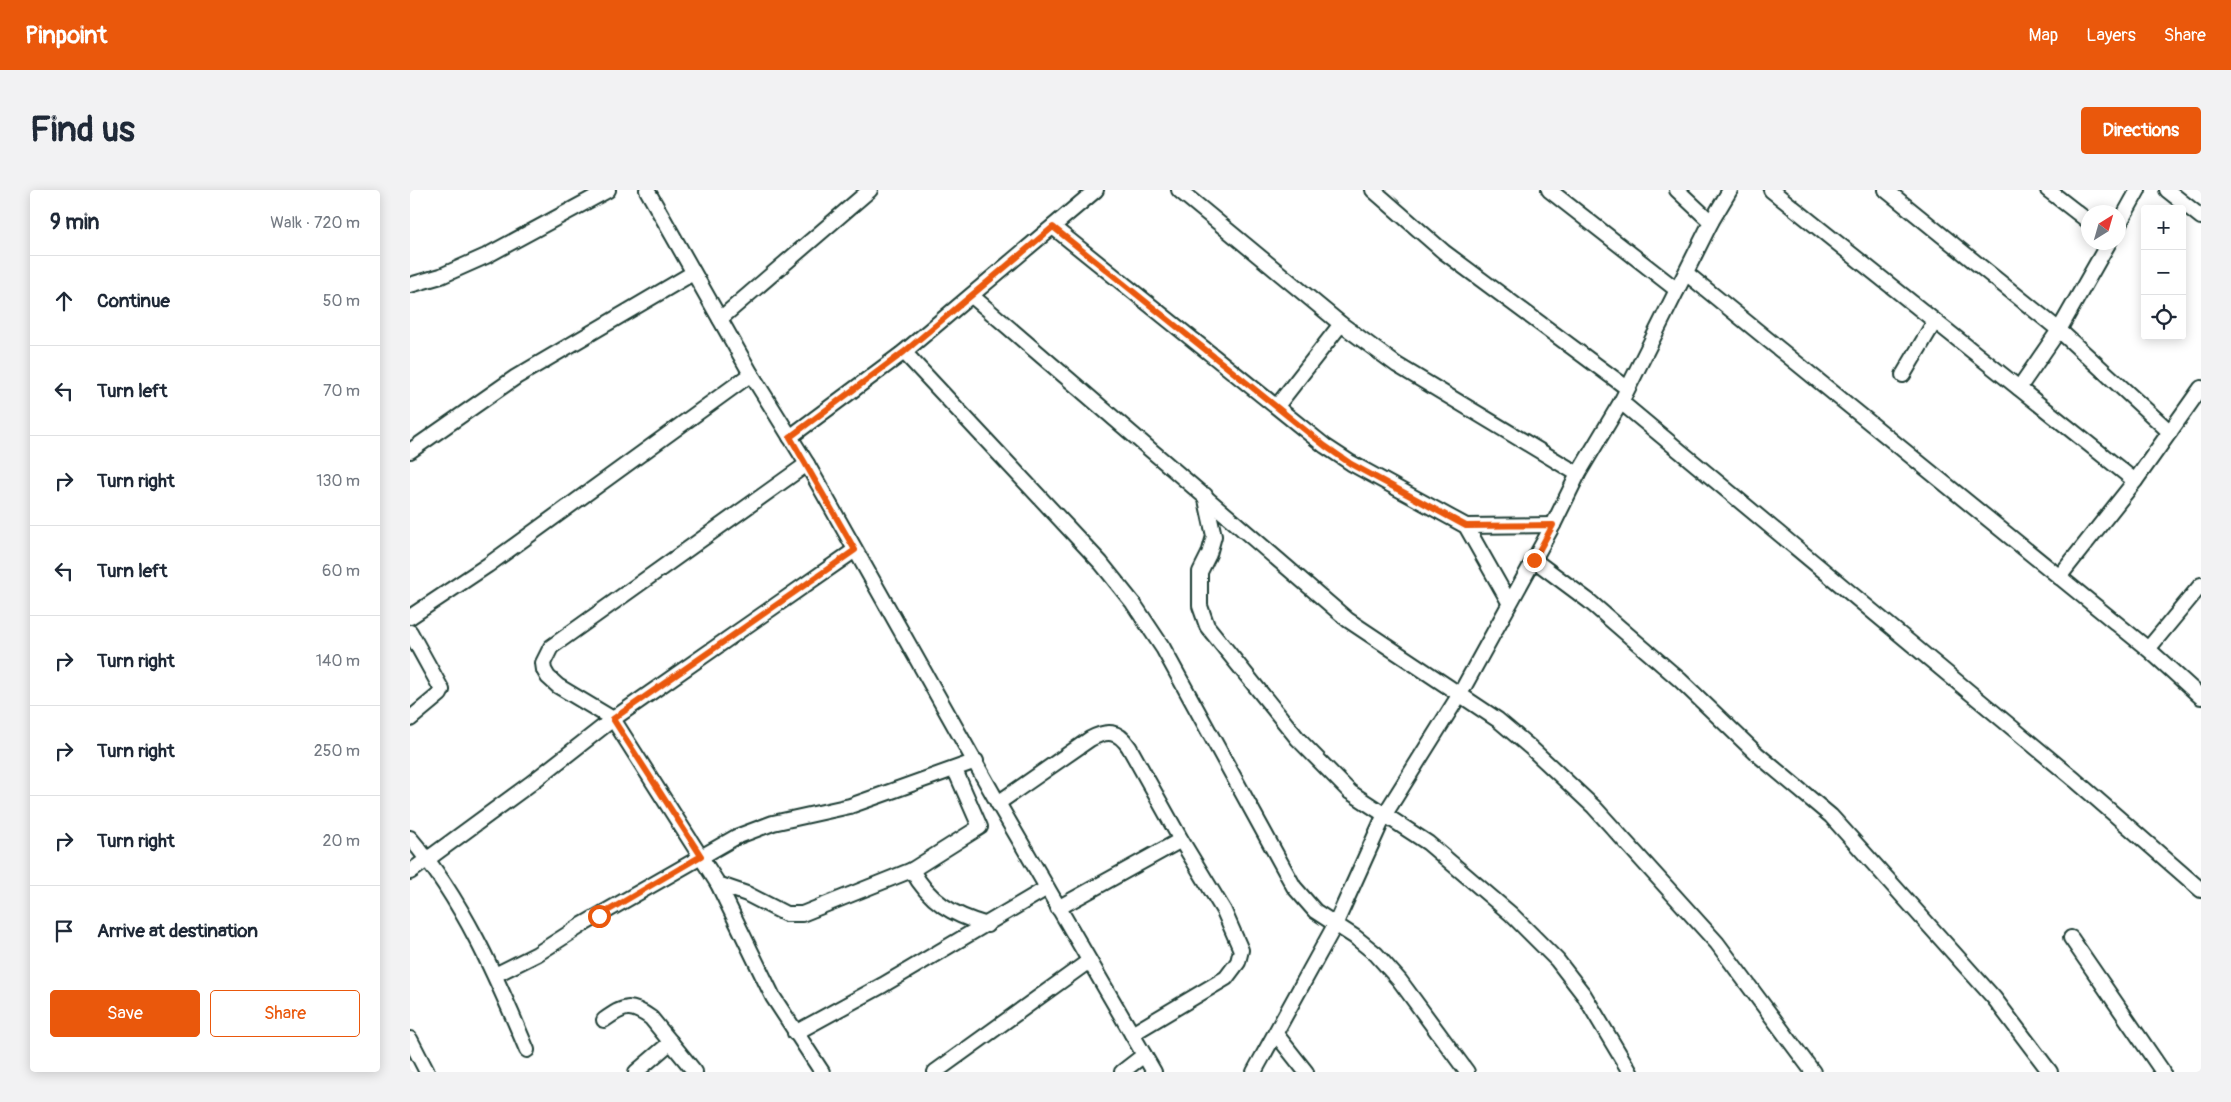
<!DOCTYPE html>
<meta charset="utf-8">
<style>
body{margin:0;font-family:Pangolin,sans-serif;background:#f2f2f3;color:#1f2937}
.controls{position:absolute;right:15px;top:15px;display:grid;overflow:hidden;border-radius:5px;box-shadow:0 2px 12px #0003}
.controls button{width:45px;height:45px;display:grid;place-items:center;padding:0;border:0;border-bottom:1px solid #e0e1e3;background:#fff;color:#1f2937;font:25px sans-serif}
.compass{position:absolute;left:1671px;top:15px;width:45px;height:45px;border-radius:50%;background:#fff;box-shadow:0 2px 12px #0003;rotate:37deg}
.stop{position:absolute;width:15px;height:15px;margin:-11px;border:4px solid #ea580c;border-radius:50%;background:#fff}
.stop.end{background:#ea580c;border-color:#fff;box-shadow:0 1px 5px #0008}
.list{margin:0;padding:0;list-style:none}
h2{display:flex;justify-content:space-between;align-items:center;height:65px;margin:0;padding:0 20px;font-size:21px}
h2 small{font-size:16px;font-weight:400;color:#747a83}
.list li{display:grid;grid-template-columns:32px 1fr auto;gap:15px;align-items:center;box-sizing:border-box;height:90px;padding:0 20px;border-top:1px solid #e0e1e3}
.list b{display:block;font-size:19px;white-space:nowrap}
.list em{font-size:16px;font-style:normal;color:#747a83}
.actions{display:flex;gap:10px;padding:15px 20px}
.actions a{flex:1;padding:11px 0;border:1px solid #ea580c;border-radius:5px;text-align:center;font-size:18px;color:#ea580c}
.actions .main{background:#ea580c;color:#fff}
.icon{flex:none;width:28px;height:28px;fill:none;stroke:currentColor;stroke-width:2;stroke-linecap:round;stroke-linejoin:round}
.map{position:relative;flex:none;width:1791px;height:882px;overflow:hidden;border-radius:5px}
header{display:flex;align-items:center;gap:30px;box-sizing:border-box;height:70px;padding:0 25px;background:#ea580c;color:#fff}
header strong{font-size:24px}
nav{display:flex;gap:28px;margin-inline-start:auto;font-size:18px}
.intro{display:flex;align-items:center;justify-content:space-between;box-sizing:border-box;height:120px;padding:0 30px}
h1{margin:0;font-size:35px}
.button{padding:12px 22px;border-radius:5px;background:#ea580c;color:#fff;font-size:18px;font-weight:700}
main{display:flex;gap:30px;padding:0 30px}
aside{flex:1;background:#fff;border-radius:5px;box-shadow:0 2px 12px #0003}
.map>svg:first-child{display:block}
</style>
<header>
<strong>Pinpoint</strong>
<nav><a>Map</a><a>Layers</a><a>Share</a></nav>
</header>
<div class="intro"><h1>Find us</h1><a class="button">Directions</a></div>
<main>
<aside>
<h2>9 min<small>Walk · 720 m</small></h2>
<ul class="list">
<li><svg class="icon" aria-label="ahead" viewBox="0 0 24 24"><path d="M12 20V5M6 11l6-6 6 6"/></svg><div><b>Continue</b></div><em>50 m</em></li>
<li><svg class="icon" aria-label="left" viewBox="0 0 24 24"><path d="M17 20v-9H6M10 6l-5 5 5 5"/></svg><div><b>Turn left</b></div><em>70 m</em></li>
<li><svg class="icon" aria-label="right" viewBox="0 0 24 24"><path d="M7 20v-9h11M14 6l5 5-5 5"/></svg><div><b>Turn right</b></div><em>130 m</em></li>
<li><svg class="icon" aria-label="left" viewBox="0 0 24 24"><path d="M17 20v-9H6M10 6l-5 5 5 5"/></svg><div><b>Turn left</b></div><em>60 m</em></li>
<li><svg class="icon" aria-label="right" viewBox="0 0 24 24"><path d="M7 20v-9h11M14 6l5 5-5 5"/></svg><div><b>Turn right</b></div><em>140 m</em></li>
<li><svg class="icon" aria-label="right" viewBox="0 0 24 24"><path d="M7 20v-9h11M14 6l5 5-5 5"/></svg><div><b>Turn right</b></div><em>250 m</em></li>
<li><svg class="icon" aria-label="right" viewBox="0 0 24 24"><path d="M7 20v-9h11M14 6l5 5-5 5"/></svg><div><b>Turn right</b></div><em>20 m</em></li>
<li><svg class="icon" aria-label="arrive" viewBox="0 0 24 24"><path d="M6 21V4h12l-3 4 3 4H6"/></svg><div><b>Arrive at destination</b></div></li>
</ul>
<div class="actions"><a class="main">Save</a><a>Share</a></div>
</aside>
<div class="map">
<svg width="1791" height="882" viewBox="0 0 1791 882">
<rect width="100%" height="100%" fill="#fff"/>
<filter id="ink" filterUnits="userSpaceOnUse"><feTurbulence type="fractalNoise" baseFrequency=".02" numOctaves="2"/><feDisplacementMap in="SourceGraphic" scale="10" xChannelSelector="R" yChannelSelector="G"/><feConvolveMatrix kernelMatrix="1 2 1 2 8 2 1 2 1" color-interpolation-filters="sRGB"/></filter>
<g filter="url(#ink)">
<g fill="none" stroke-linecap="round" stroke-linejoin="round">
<defs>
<g id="minor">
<polyline points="237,0 341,184 397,274 588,613 744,882"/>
<polyline points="769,0 931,134 987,175 1168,284"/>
<polyline points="963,0 1034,62 1217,198"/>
<polyline points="1139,0 1267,100"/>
<polyline points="1267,0 1301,32"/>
<polyline points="1361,0 1725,291"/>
<polyline points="1476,0 1649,140 1760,242"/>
<polyline points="1638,0 1678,31"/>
<polyline points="1757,0 1791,27"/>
<polyline points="1708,36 1728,0"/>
<polyline points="643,37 915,256 941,273 1056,336 1099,412"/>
<polyline points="1276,83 1738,459 1791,507"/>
<polyline points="0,95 31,86 76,66 198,0"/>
<polyline points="562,106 938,430 1088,530 1121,558 1184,617 1307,753 1403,882"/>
<polyline points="310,129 460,0"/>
<polyline points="494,162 691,373 723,413 753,458 884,697 905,721 945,747 966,764 990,791 1057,882"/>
<polyline points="1493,185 1525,131"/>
<polyline points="1609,198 1649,140 1699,52"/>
<polyline points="1211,212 1665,590 1791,700"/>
<polyline points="867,216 931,134"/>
<polyline points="380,247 494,162 686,0"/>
<polyline points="0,261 106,187 283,83"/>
<polyline points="397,274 141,457 133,473 134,480 138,487 148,496 203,529 308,694 363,807 412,882"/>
<polyline points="795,305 804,346 799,364 790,382 790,416 797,436 888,549 940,602 1018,653 1101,724 1147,770 1174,805 1220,882"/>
<polyline points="1056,336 1143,335"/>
<polyline points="1124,370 1179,411 1270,490 1347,564 1421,626 1584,808 1640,882"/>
<polyline points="1649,387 1725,291 1791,198"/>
<polyline points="0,427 78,375 341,184"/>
<polyline points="0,442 32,500 30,504 0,529"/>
<polyline points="1738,459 1791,395"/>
<path d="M588,613L680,549C697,540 708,540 719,557L771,650L814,721L831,760L828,772L816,788L722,844"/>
<path d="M0,648C53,710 86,786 117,860"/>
<path d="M502,680C519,712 543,725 577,735"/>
<polyline points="0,682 120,594 203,529 445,360"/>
<polyline points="308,694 337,704 376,724 392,724 502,680 570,637 545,580"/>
<polyline points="648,718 771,650"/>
<polyline points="1661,748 1753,882"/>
<polyline points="85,785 127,764 172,735 326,647 363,633 440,616 566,571"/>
<path d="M194,830C214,816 220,813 241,828L285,882"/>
<polyline points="385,843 473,795 637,698"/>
<polyline points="866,844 896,882"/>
<polyline points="0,849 17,882"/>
<polyline points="226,882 261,852"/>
<polyline points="525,882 679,771"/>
<polyline points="712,882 734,865"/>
<polyline points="844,882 925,735 975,624 1050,504 1143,335 1168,284 1211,212 1301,32 1320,0"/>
</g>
</defs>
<use href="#minor" stroke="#1f3d34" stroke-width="18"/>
<use href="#minor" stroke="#fff" stroke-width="14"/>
</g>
</g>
<g fill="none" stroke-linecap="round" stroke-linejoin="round" filter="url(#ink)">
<polyline stroke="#ea580c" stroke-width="6" points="189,726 291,666 203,529 445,360 380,247 494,162 643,37 915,256 941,274 1056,336 1143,335 1124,370"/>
</g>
</svg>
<div class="controls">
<button>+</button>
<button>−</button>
<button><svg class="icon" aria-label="locate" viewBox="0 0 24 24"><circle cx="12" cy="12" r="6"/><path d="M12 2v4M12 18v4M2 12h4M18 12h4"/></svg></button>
</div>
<svg class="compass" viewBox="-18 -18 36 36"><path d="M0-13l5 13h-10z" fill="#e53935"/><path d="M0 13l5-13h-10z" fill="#747a83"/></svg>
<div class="stop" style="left:189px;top:726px"></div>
<div class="stop end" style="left:1124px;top:370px"></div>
</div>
</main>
